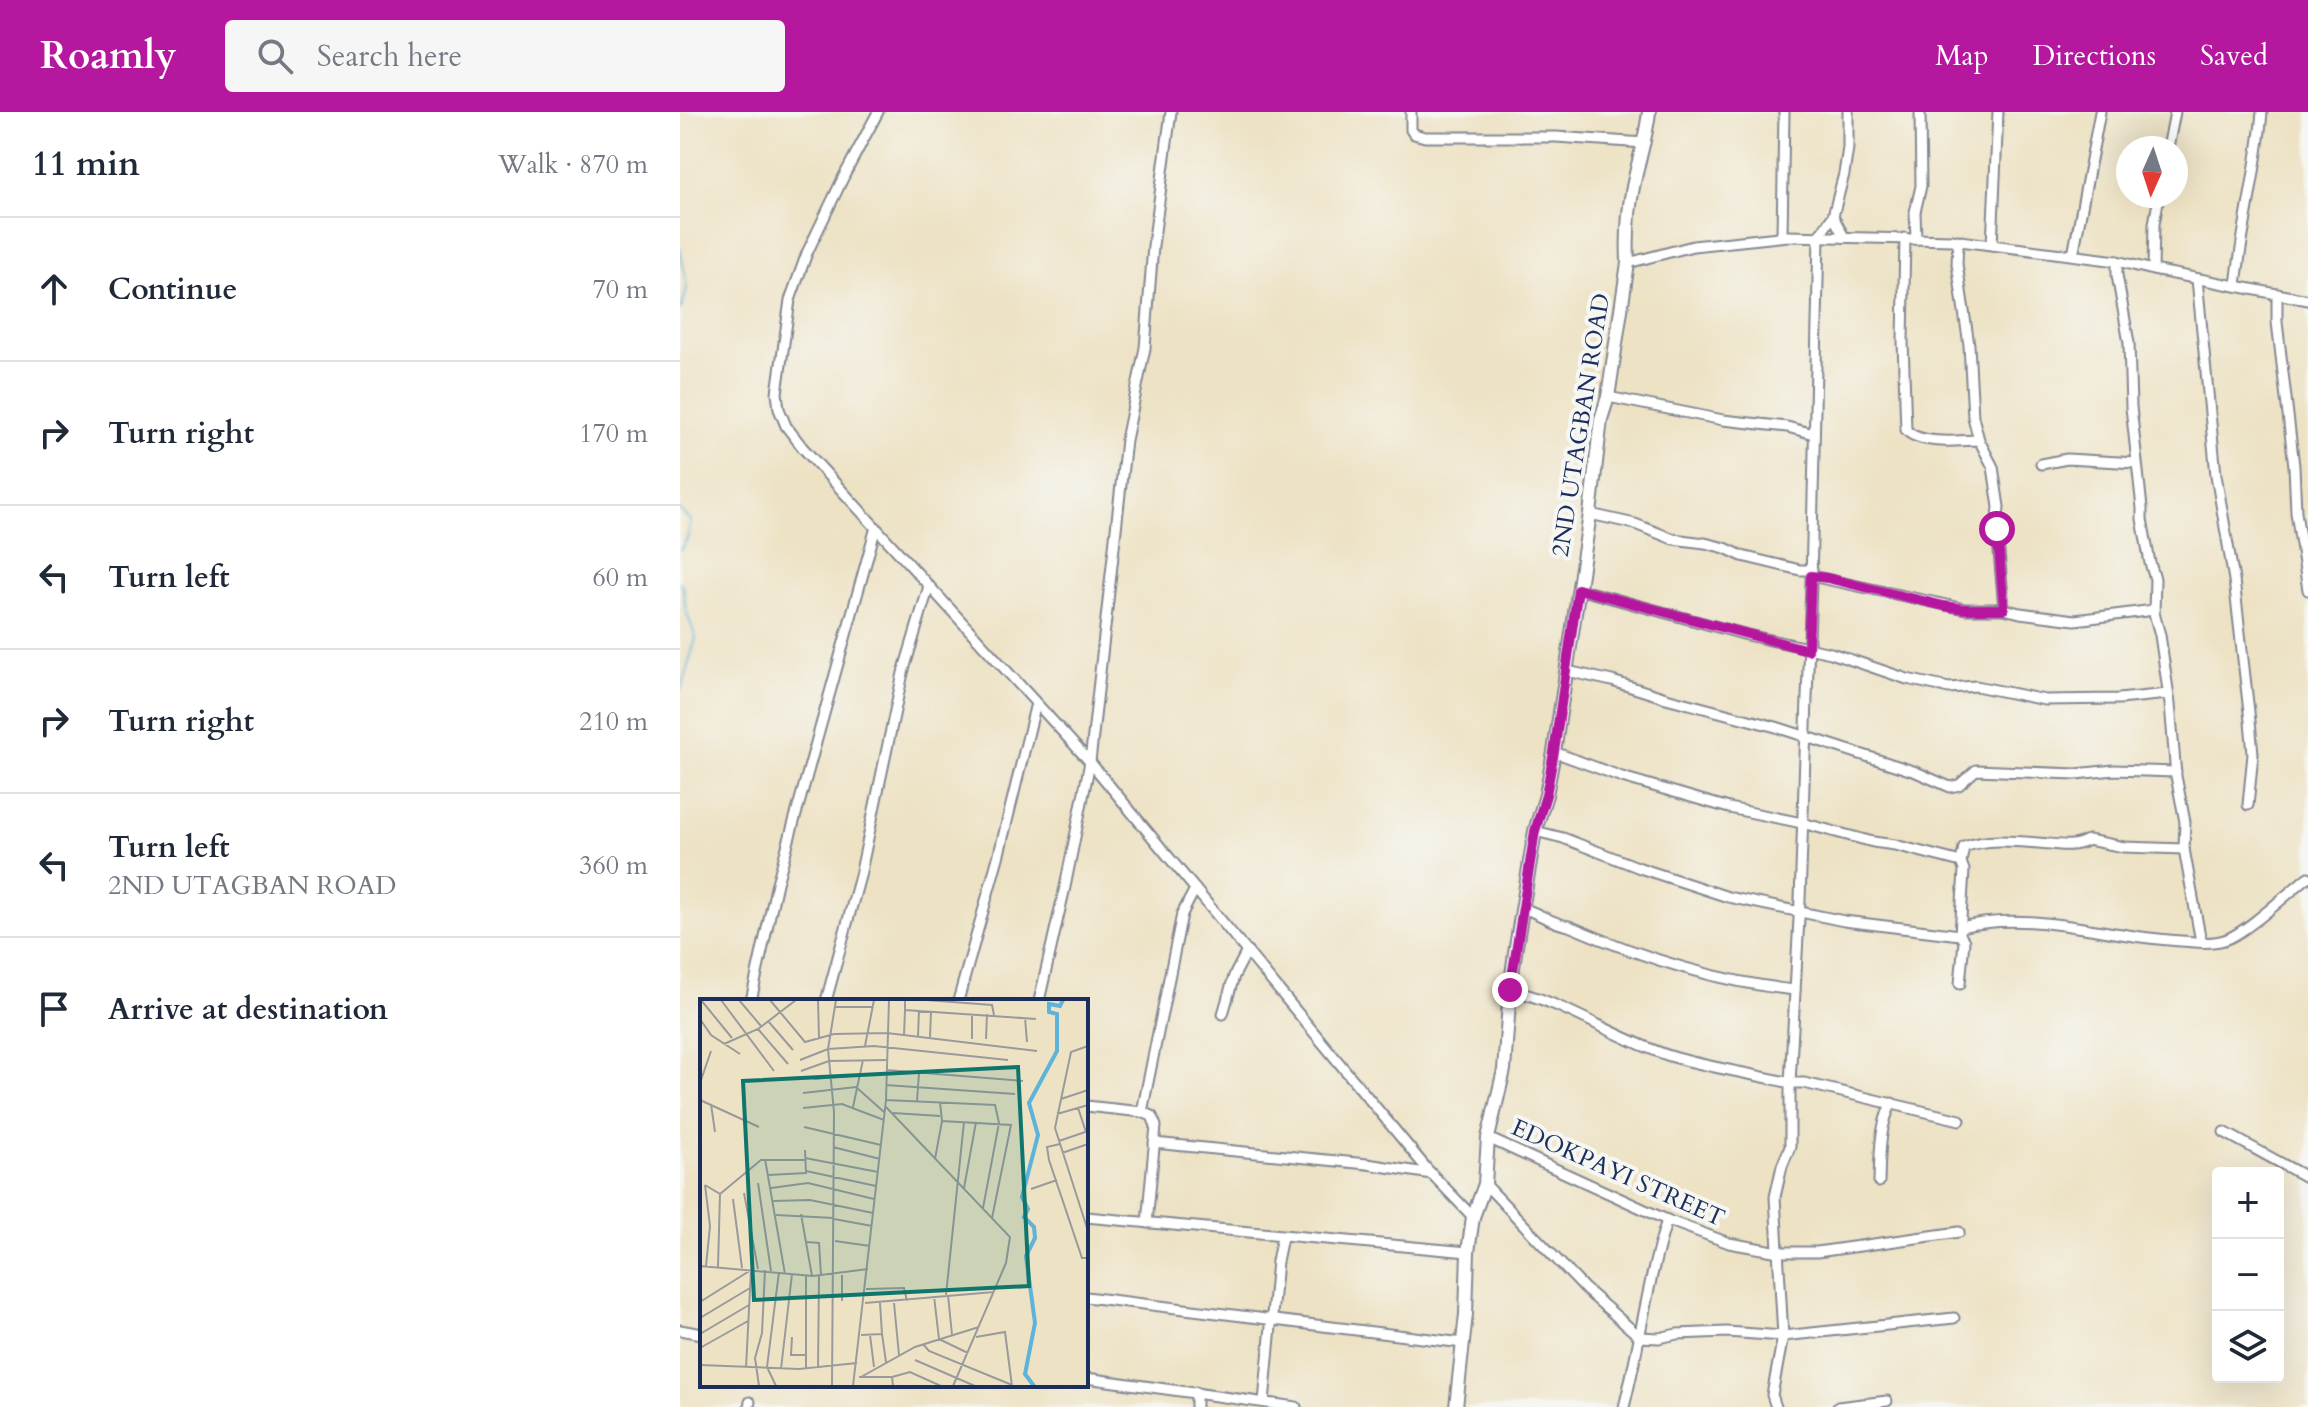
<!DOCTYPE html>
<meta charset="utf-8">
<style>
body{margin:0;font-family:Cardo,serif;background:#f6f6f7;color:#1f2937}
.controls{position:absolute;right:24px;bottom:24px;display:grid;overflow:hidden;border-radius:8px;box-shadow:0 8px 32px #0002}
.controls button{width:72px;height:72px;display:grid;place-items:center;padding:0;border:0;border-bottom:2px solid #e0e1e3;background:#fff;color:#1f2937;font:40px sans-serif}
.compass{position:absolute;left:1436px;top:24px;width:72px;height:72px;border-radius:50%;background:#fff;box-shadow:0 8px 32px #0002;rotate:183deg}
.stop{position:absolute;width:24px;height:24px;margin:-18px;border:6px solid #b5179e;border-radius:50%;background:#fff}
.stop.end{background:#b5179e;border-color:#fff;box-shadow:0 2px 8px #0008}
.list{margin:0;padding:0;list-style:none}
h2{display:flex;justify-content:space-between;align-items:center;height:104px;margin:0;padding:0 32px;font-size:34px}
h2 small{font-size:26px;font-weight:400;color:#747a83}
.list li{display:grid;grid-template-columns:52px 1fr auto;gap:24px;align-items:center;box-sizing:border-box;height:144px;padding:0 32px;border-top:2px solid #e0e1e3}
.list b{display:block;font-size:30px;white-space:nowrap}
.list p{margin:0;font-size:26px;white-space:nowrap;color:#747a83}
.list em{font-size:26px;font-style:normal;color:#747a83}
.icon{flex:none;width:44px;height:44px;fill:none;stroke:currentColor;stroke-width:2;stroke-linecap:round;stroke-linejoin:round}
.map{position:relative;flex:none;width:1628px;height:1295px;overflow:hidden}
header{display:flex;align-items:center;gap:48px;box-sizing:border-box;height:112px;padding:0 40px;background:#b5179e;color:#fff}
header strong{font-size:38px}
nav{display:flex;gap:44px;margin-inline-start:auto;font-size:28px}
.search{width:560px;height:72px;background:#f6f6f7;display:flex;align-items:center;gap:20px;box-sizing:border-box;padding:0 28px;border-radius:8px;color:#747a83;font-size:30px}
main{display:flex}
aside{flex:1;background:#fff}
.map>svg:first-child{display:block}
</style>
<header>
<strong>Roamly</strong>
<div class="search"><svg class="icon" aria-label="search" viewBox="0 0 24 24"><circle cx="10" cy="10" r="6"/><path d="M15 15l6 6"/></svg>Search here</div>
<nav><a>Map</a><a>Directions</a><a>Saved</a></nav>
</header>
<main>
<aside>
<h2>11 min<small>Walk · 870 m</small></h2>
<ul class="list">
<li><svg class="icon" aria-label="ahead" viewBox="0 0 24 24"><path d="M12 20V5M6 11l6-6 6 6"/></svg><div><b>Continue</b></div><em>70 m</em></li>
<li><svg class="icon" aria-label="right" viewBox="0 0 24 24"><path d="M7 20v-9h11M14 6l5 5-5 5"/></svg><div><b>Turn right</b></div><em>170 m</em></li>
<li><svg class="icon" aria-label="left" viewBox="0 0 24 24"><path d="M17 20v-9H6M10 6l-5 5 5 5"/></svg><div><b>Turn left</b></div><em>60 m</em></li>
<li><svg class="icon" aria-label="right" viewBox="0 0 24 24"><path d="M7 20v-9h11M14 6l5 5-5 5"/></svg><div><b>Turn right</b></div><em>210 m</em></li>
<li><svg class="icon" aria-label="left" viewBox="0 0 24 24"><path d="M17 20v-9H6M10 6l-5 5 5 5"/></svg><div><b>Turn left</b><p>2ND UTAGBAN ROAD</p></div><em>360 m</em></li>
<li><svg class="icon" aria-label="arrive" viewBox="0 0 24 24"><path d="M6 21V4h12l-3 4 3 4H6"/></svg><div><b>Arrive at destination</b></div></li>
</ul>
</aside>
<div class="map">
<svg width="1628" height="1295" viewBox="0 0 1628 1295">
<rect width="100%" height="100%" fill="#f6f6f2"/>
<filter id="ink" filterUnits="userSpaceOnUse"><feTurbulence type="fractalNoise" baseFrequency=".0125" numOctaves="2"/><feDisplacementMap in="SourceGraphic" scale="16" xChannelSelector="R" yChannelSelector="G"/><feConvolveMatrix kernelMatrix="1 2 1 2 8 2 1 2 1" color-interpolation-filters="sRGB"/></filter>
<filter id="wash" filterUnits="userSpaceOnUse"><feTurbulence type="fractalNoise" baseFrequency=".006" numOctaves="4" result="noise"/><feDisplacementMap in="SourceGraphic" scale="32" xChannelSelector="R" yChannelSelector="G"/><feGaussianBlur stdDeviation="1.8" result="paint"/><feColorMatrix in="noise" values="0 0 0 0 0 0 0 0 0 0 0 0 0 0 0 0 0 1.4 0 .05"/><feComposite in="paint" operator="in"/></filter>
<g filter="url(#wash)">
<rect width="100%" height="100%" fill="#ede2c4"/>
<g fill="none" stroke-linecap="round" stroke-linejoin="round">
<g stroke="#5eb3da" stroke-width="2">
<polyline points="0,136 7,176 2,195 0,197"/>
<polyline points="0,398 11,409 7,427 0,438"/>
<polyline points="0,471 3,476 6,499 16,526 0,580"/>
</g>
</g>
</g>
<g filter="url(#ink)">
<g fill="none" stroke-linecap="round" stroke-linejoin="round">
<defs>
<g id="street">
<polyline points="198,0 164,64 127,141 110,188 97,281 99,297 106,314 123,336 410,650 747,1057 793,1105"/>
<polyline points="731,0 731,18 734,22 745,25 876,25 965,31"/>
<polyline points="1488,36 1495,0"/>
<polyline points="1153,104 1164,125"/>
<polyline points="1102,124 1104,0"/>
<polyline points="1139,124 1153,104 1164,62 1168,36 1168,0"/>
<path d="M1225,126L1223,229L1226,318C1240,333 1279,329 1299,328"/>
<polyline points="1236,127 1235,100 1241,74 1240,0"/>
<polyline points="1278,128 1277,152 1289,233 1293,305 1299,328 1313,355 1319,395 1317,417 1324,497"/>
<polyline points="1312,133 1318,0"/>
<polyline points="1393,143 1420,0"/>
<polyline points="1437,149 1437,163 1449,231 1451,295 1462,396 1462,407 1470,451 1475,467 1474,501 1480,523 1490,592 1496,664 1505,710 1504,737 1521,830"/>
<polyline points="948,151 1013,134 1108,124 1272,128 1437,149 1473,158 1628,188"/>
<polyline points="1473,158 1474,112 1479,84"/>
<polyline points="1517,167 1536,363 1554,468 1570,609 1573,642 1568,693"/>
<path d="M1556,174C1562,115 1577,59 1582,0"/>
<polyline points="1597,182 1597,210 1614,354 1616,400 1628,478"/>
<polyline points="928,285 1043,308 1107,315 1134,322"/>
<polyline points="1361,352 1387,347 1456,351"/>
<polyline points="910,402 955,412 993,427 1025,431 1045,436 1062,444 1120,458 1132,458"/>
<polyline points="1131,464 1285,497 1324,497 1340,501 1395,508 1474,498"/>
<polyline points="898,477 1067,523 1151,541 1227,567 1269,576 1296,574 1365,588 1439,587 1488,582"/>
<polyline points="887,559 932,569 986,586 1096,615 1236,660 1270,675 1279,673 1296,658 1396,662 1434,658 1496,660"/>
<polyline points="874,640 942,665 1049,696 1122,711 1193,730 1215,733 1281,750"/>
<polyline points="855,719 883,726 960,756 1048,785 1164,809 1280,823"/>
<path d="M842,796C859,801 873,812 889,814C961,845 1036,870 1115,878"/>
<path d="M1281,815C1349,798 1420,823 1489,828C1506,829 1527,833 1544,828C1565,822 1609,780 1628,765"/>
<path d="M1280,872L1284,829L1280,823L1284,758L1281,750L1284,735C1307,726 1335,729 1359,731C1376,732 1392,737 1408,728L1444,735L1504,737"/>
<path d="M830,878C887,891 934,926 990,944C1029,956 1071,961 1110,971H1124L1280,1008"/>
<polyline points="71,889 97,771 196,415"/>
<polyline points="146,889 180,764 223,561 249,474"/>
<polyline points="278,889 319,742 355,595"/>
<polyline points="359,889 385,775 410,650 446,328 465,236 473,134 491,0"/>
<polyline points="543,902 554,864 567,839"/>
<polyline points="406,994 462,1000 472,1004 476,1014 467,1111"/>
<polyline points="462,1000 502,802 515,777"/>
<polyline points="1544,1020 1628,1066"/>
<polyline points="808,1026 987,1108 1049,1131 1099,1140 1137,1140 1279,1120"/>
<polyline points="474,1031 687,1052 752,1062"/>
<path d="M1199,1070C1200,1044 1199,1014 1212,991"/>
<polyline points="805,1072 905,1177 960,1225 979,1226 997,1222 1047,1220 1103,1224 1274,1206"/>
<polyline points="406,1105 788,1140"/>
<polyline points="406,1185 783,1231"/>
<polyline points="0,1218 22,1222"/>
<polyline points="406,1266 616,1295"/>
<polyline points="584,1290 597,1149 602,1125"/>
<polyline points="69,1295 70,1290"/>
<polyline points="516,1295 516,1280"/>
<path d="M944,1295C960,1233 967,1169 987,1108"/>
<polyline points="1096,1295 1092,1283 1103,1224 1095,1085 1102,1054 1110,1035 1110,971 1120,788 1131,471 1139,124"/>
<polyline points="1158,1295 1207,1289"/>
</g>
<path id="secondary" d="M776,1295L786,1202L788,1140L793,1105L805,1072L808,1026L824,958L830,878L835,841L855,719L866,683L874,640L910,402L921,307L928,285L948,151C947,127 948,99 953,75C958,50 966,26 969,0"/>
</defs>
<use href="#street" stroke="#848891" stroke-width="13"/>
<use href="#secondary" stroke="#848891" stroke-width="16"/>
<use href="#street" stroke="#fff" stroke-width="9"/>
<use href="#secondary" stroke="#fff" stroke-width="12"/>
</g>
</g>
<g fill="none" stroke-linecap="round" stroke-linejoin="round" filter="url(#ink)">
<polyline stroke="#b5179e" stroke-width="10" points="830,878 855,719 866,683 874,640 898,477 1128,538 1131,464 1147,466 1264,494 1285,497 1324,497 1317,417"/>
</g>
<g text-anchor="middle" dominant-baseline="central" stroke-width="8" stroke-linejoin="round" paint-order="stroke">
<g font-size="24" fill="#1b2f5e" stroke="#f6f6f2">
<text transform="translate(901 313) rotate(-81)">2ND UTAGBAN ROAD</text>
<text transform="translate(938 1061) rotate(24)">EDOKPAYI STREET</text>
</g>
</g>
<g transform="translate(20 887)">
<rect width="388" height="388" fill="#ede2c4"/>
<path fill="none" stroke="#5eb3da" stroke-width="4" d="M334,387L325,375L335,324L326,257L335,239L334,228L324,218L328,210L322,198L338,136L329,104L357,52V15L349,13V5L360,7L363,1"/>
<path fill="none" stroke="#999a9b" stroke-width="2" d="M1,1L32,39M21,1L74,72M39,1L61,27M70,1L105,43L134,35L187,34L337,52M118,1L119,39M205,1V11L336,20M226,1L292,6L294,16M135,8H173M325,19L327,43M0,20L11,36L40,55M68,22L93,51M58,30L88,65M204,36L205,11M218,37L219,11M230,38L231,13M272,40V15M286,40L287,15M24,45L58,30L96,1M165,47L174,1M388,47L371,53L355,129L388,232M100,61L128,50L174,47L308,61M187,71L323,82M101,72L129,62L186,61M114,80L187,74M0,84L11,52M186,86L315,95M103,94L156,88L184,113M361,100L388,91M0,101L59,128M186,101L295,106L299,124L283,209M217,102L219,74M240,103L242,122L311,126L292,219M11,105L15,133M185,107L310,238L306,264L253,387M153,108L163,61M103,109L142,105L184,121M378,109L386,133M193,114L240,117M357,115L388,106M104,128L181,146M359,142L388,132M360,145L347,148L349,161L382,259H388M133,148L180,160M362,154L388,145M105,159L178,173M65,160L85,275M235,160L242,122M106,172L176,187M68,176L106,174L105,151M58,184L71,272M5,186L20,195L18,268M5,186L10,227L6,267M71,189L108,184L174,200M264,189L276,123M331,190L357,181M44,194L58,270M20,195L61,161H106M33,200L42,269M73,202L110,201L173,214M101,215L112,277M76,216L134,219M134,220L172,227M135,242L170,247M107,243L119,244L121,276M0,267L113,277L168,270M106,276V369M142,276V302M166,290L204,289L207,302M246,296L264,123M248,296L252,336M234,297L239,340L268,354M0,303L51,271M165,304L294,293M180,304L182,335M194,304L199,356M0,319L50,289M0,335L49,306M161,336L182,335L186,363M170,336L174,368M92,338L91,356H105M276,338L305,333L312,387M223,345L229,352L312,386M0,349L48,322M215,361L275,387M0,366L99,370L157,364M46,369L51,271M118,369L119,276M81,370L92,275M159,378H192L193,387M161,378L215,348L279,328M192,378L210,373L241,387M59,387L55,359L62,334L65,271M76,387L67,368L79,273M132,387L134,113L128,50L136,1M153,387L186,101L189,1"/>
<path fill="#0f766e" fill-opacity="0.15" stroke="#0f766e" stroke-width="4" d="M318,68L329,287L54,301L43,82Z"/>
<rect width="388" height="388" fill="none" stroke="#1b2f5e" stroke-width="4"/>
</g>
</svg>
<div class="controls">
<button>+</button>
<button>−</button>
<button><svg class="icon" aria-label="layers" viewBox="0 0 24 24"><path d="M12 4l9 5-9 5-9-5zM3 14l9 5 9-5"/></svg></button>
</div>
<svg class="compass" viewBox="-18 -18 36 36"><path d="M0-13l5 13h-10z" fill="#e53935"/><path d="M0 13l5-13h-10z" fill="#747a83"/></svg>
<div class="stop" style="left:1317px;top:417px"></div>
<div class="stop end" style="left:830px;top:878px"></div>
</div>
</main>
